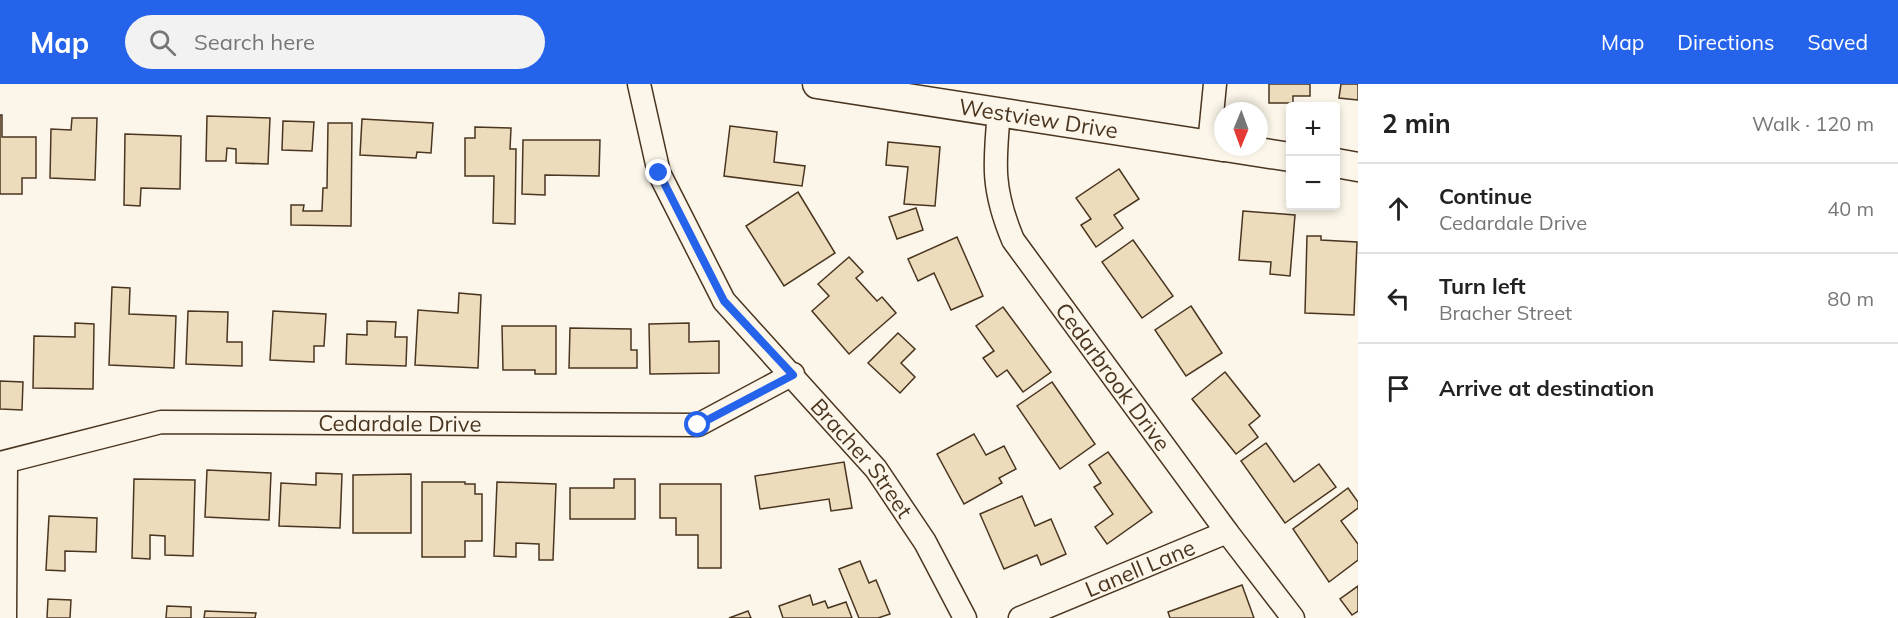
<!DOCTYPE html>
<meta charset="utf-8">
<style>
body{margin:0;font-family:Mulish,sans-serif;background:#f2f2f2;color:#222}
.controls{position:absolute;right:18px;top:18px;display:grid;overflow:hidden;border-radius:6px;box-shadow:0 3px 9px #0003}
.controls button{width:54px;height:54px;display:grid;place-items:center;padding:0;border:0;border-bottom:2px solid #e0e0e0;background:#fff;color:#222;font:30px sans-serif}
.compass{position:absolute;left:1214px;top:18px;width:54px;height:54px;border-radius:50%;background:#fff;box-shadow:0 3px 9px #0003;rotate:181deg}
.stop{position:absolute;width:18px;height:18px;margin:-14px;border:4px solid #2563eb;border-radius:50%;background:#fff}
.stop.end{background:#2563eb;border-color:#fff;box-shadow:0 2px 6px #0008}
.list{margin:0;padding:0;list-style:none}
h2{display:flex;justify-content:space-between;align-items:center;height:78px;margin:0;padding:0 24px;font-size:26px}
h2 small{font-size:20px;font-weight:400;color:#767676}
.list li{display:grid;grid-template-columns:39px 1fr auto;gap:18px;align-items:center;box-sizing:border-box;height:90px;padding:0 24px;border-top:2px solid #e0e0e0}
.list b{display:block;font-size:22px;white-space:nowrap}
.list p{margin:0;font-size:20px;white-space:nowrap;color:#767676}
.list em{font-size:20px;font-style:normal;color:#767676}
.icon{flex:none;width:33px;height:33px;fill:none;stroke:currentColor;stroke-width:2;stroke-linecap:round;stroke-linejoin:round}
.map{position:relative;flex:none;width:1358px;height:534px;overflow:hidden}
header{display:flex;align-items:center;gap:36px;box-sizing:border-box;height:84px;padding:0 30px;background:#2563eb;color:#fff}
header strong{font-size:28px}
nav{display:flex;gap:33px;margin-inline-start:auto;font-size:21px}
.search{width:420px;height:54px;background:#f2f2f2;display:flex;align-items:center;gap:15px;box-sizing:border-box;padding:0 21px;border-radius:33px;color:#767676;font-size:22px}
main{display:flex}
aside{flex:1;background:#fff}
.map>svg:first-child{display:block}
</style>
<header>
<strong>Map</strong>
<div class="search"><svg class="icon" aria-label="search" viewBox="0 0 24 24"><circle cx="10" cy="10" r="6"/><path d="M15 15l6 6"/></svg>Search here</div>
<nav><a>Map</a><a>Directions</a><a>Saved</a></nav>
</header>
<main>
<div class="map">
<svg width="1358" height="534" viewBox="0 0 1358 534">
<rect width="100%" height="100%" fill="#fbf6e9"/>
<g fill="#ecdcbc" stroke="#4a3520" stroke-width="1.5">
<polygon points="1269,0 1310,0 1310,12 1293,12 1293,19 1269,19"/>
<polygon points="1341,0 1358,0 1358,16 1339,14"/>
<polygon points="0,31 2,31 2,53 36,53 36,94 22,94 22,110 0,110"/>
<polygon points="207,32 270,34 268,80 236,79 236,65 227,64 226,77 206,77"/>
<polygon points="72,34 97,34 95,96 50,94 51,45 71,46"/>
<polygon points="362,35 433,39 431,69 417,68 416,74 360,71"/>
<polygon points="283,37 314,38 312,67 282,66"/>
<polygon points="328,39 352,39 351,142 291,141 291,121 304,121 303,127 322,127 323,104 327,104"/>
<polygon points="730,42 777,48 774,78 805,82 802,102 724,92"/>
<polygon points="475,43 511,44 510,65 516,65 515,140 493,139 494,92 465,92 465,54 475,54"/>
<polygon points="125,50 181,52 180,105 141,104 140,122 124,121"/>
<polygon points="523,56 600,56 599,92 545,91 545,111 522,110"/>
<polygon points="888,58 940,63 935,122 904,120 908,83 886,81"/>
<polygon points="1119,85 1139,115 1114,131 1123,144 1096,163 1081,141 1091,135 1076,114"/>
<polygon points="798,108 835,169 784,202 746,142"/>
<polygon points="916,124 923,146 897,155 889,133"/>
<polygon points="1243,127 1295,131 1290,192 1270,190 1271,178 1239,176"/>
<polygon points="1307,152 1321,152 1321,156 1357,158 1354,231 1305,229"/>
<polygon points="957,153 983,212 951,226 934,189 918,197 908,175"/>
<polygon points="1133,156 1173,212 1142,234 1102,178"/>
<polygon points="849,173 863,188 856,194 877,217 882,213 896,229 849,270 812,227 829,212 818,200"/>
<polygon points="112,203 130,204 129,230 176,232 174,284 109,281"/>
<polygon points="459,209 481,211 478,284 415,281 418,226 458,229"/>
<polygon points="1191,222 1222,269 1186,292 1155,246"/>
<polygon points="1003,223 1051,288 1023,308 1007,286 997,293 983,274 994,267 976,242"/>
<polygon points="188,227 228,228 227,258 242,258 242,282 186,280"/>
<polygon points="273,227 326,230 324,262 314,262 314,278 270,276"/>
<polygon points="367,237 396,238 395,253 407,253 406,282 346,280 347,250 367,251"/>
<polygon points="75,239 94,240 93,305 33,304 34,252 75,253"/>
<polygon points="689,239 689,258 719,257 719,289 650,290 649,240"/>
<polygon points="502,242 556,242 556,290 535,290 535,286 503,286"/>
<polygon points="570,244 631,245 631,266 637,266 637,284 569,284"/>
<polygon points="898,249 915,265 901,279 915,293 900,309 868,279"/>
<polygon points="1225,288 1260,332 1249,341 1258,353 1236,370 1192,315"/>
<polygon points="0,297 23,298 22,326 0,325"/>
<polygon points="1052,298 1095,360 1060,385 1017,322"/>
<polygon points="974,350 986,371 1004,362 1016,385 999,394 1002,399 964,420 937,370"/>
<polygon points="1266,359 1294,398 1319,380 1336,403 1285,439 1241,377"/>
<polygon points="1108,368 1152,428 1107,460 1095,443 1113,430 1094,403 1101,399 1089,381"/>
<polygon points="844,378 852,424 831,427 829,415 760,425 755,392"/>
<polygon points="207,386 271,389 269,436 205,433"/>
<polygon points="316,389 342,390 340,444 279,442 281,399 316,401"/>
<polygon points="411,390 411,449 353,449 353,391"/>
<polygon points="134,395 195,396 193,472 165,471 165,452 150,451 150,475 132,474"/>
<polygon points="614,395 635,395 635,435 570,435 570,404 614,404"/>
<polygon points="422,398 465,398 465,400 475,400 475,410 482,410 482,457 465,457 465,473 422,473"/>
<polygon points="497,398 556,400 553,476 539,476 539,460 516,459 516,473 494,472"/>
<polygon points="660,400 721,400 721,484 698,484 698,451 676,451 676,434 660,434"/>
<polygon points="1348,404 1358,418 1358,424 1341,437 1358,460 1358,476 1329,498 1293,445"/>
<polygon points="1022,412 1035,442 1051,435 1066,470 1041,481 1037,471 1004,485 980,430"/>
<polygon points="49,432 97,434 96,468 65,467 65,487 46,486"/>
<polygon points="860,477 869,499 876,496 890,530 878,534 859,534 839,485"/>
<polygon points="1242,501 1254,534 1170,534 1168,528"/>
<polygon points="1358,502 1358,527 1352,531 1340,515"/>
<polygon points="810,511 813,521 825,517 828,524 846,518 852,534 783,534 779,522"/>
<polygon points="48,515 71,516 70,534 47,534"/>
<polygon points="167,522 191,523 191,534 166,534"/>
<polygon points="205,527 256,529 255,534 204,534"/>
<polygon points="748,527 751,534 729,534"/>
</g>
<g fill="none" stroke-linecap="round" stroke-linejoin="round">
<defs>
<g id="minor">
<path id="s1" d="M639,0L659,89L724,217L876,385L925,458L965,534"/>
<path id="s2" d="M999,28C994,81 992,106 1013,156L1227,448L1293,534"/>
<polyline points="1209,61 1215,0"/>
<path id="s3" d="M0,379L161,338L698,341L793,290"/>
<polyline points="5,534 6,379"/>
<path id="s4" d="M1020,534L1227,448"/>
</g>
<g id="major">
<path id="s5" d="M817,0L1223,63"/>
<polyline points="1225,63 1290,73"/>
<polyline points="1336,79 1358,83"/>
</g>
</defs>
<use href="#minor" stroke="#4a3520" stroke-width="25"/>
<use href="#major" stroke="#4a3520" stroke-width="31"/>
<use href="#minor" stroke="#fbf6e9" stroke-width="22"/>
<use href="#major" stroke="#fbf6e9" stroke-width="28"/>
</g>
<g fill="none" stroke-linecap="round" stroke-linejoin="round">
<polyline stroke="#2563eb" stroke-width="8" points="659,89 724,217 793,291 698,341"/>
</g>
<g text-anchor="middle" dominant-baseline="central" stroke-width="4.5" stroke-linejoin="round" paint-order="stroke">
<g font-size="22" fill="#4a3520" stroke="#fbf6e9">
<text stroke="none"><textPath href="#s5" startOffset="224">Westview Drive</textPath></text>
<text stroke="none"><textPath href="#s2" startOffset="300">Cedarbrook Drive</textPath></text>
<text stroke="none"><textPath href="#s3" startOffset="405">Cedardale Drive</textPath></text>
<text stroke="none"><textPath href="#s1" startOffset="444">Bracher Street</textPath></text>
<text stroke="none"><textPath href="#s4" startOffset="130">Lanell Lane</textPath></text>
</g>
</g>
</svg>
<div class="controls">
<button>+</button>
<button>−</button>
</div>
<svg class="compass" viewBox="-18 -18 36 36"><path d="M0-13l5 13h-10z" fill="#e53935"/><path d="M0 13l5-13h-10z" fill="#767676"/></svg>
<div class="stop" style="left:698px;top:341px"></div>
<div class="stop end" style="left:659px;top:89px"></div>
</div>
<aside>
<h2>2 min<small>Walk · 120 m</small></h2>
<ul class="list">
<li><svg class="icon" aria-label="ahead" viewBox="0 0 24 24"><path d="M12 20V5M6 11l6-6 6 6"/></svg><div><b>Continue</b><p>Cedardale Drive</p></div><em>40 m</em></li>
<li><svg class="icon" aria-label="left" viewBox="0 0 24 24"><path d="M17 20v-9H6M10 6l-5 5 5 5"/></svg><div><b>Turn left</b><p>Bracher Street</p></div><em>80 m</em></li>
<li><svg class="icon" aria-label="arrive" viewBox="0 0 24 24"><path d="M6 21V4h12l-3 4 3 4H6"/></svg><div><b>Arrive at destination</b></div></li>
</ul>
</aside>
</main>
